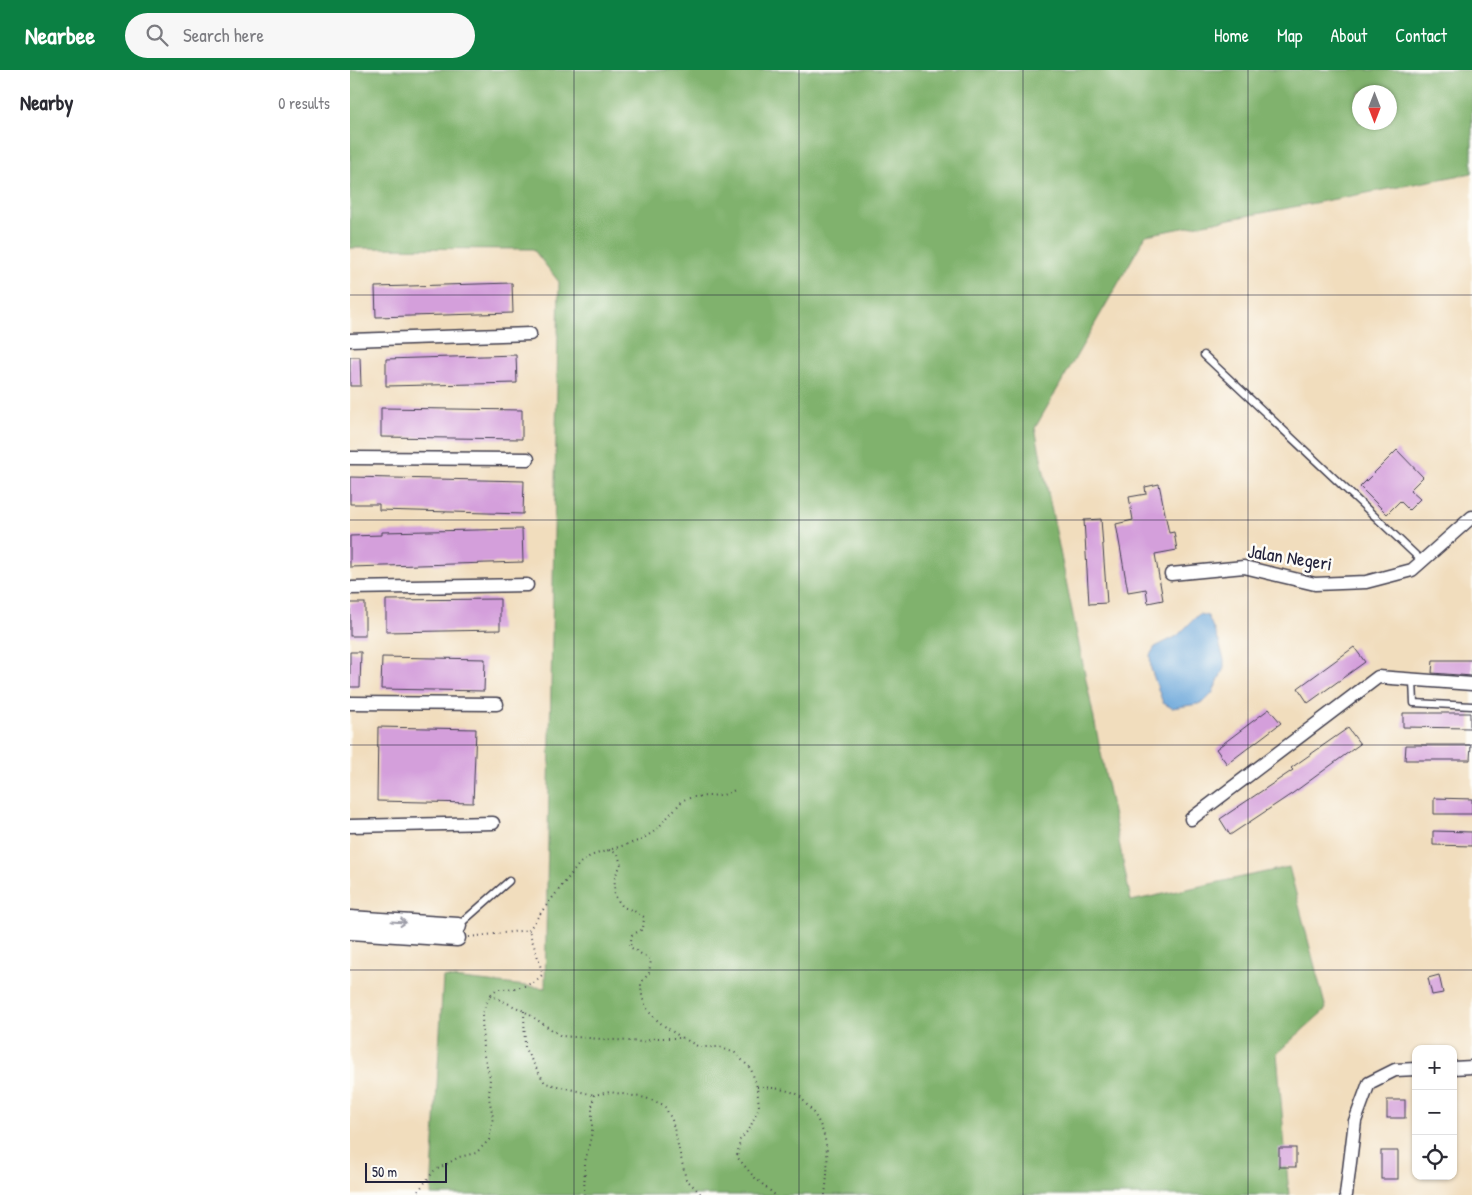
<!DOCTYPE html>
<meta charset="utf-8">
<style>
body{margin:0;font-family:"Patrick Hand",sans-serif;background:#f7f7f7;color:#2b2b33}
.controls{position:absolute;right:15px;bottom:15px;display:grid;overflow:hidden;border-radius:10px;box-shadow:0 1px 4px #0004}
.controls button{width:45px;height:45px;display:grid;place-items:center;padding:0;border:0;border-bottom:1px solid #e1e1e2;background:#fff;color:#2b2b33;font:25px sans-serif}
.compass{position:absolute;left:1002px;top:15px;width:45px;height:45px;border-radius:50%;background:#fff;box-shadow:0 1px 4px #0004;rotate:180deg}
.scale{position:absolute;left:15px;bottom:12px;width:82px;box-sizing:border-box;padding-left:5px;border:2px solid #22223b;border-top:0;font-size:14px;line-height:18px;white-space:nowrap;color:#22223b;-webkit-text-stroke:4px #fdfcf7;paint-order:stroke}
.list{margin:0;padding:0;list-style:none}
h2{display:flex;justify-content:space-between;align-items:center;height:65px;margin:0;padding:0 20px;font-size:21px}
h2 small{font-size:16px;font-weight:400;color:#7c7c81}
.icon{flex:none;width:28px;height:28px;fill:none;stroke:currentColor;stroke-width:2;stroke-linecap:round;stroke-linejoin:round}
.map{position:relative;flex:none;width:1122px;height:1125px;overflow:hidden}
header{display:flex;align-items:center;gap:30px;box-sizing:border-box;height:70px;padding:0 25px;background:#0b8043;color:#fff}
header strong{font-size:24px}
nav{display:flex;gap:28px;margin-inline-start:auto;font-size:18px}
.search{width:350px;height:45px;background:#f7f7f7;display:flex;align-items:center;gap:12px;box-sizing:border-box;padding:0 18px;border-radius:28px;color:#7c7c81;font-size:19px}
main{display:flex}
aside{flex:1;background:#fff}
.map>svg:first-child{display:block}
</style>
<header>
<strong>Nearbee</strong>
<div class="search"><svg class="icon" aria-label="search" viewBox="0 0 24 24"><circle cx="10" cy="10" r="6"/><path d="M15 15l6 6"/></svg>Search here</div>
<nav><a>Home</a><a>Map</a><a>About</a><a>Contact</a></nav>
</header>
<main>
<aside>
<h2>Nearby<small>0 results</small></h2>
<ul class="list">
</ul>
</aside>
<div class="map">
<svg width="1122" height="1125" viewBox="0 0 1122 1125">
<rect width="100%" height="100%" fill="#fdfcf7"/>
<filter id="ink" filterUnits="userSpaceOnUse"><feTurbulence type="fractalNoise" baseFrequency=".02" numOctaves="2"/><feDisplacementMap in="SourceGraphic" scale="10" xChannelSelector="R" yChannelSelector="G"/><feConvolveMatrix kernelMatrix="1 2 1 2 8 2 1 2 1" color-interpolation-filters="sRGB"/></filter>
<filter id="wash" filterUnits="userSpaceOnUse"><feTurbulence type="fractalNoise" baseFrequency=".0096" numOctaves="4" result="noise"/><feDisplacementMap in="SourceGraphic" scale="20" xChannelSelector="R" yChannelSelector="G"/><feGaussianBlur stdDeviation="1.12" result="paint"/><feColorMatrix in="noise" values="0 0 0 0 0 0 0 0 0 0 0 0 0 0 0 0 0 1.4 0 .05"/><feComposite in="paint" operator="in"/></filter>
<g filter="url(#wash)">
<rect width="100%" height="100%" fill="#f1ddbd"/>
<path fill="#80b26d" stroke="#516a54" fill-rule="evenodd" d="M0,0H1122V103L796,165L685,358L781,831L939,797L976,939L927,983L939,1125H81L93,907L195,918L209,212L183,179L0,178ZM1009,22H1040V52H1009Z"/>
<polygon fill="#69a6da" stroke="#46648a" points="849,544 858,546 869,572 874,590 874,598 862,624 855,631 848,634 822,638 813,633 801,599 800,585 805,577 827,566"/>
<g id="blocks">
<g fill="#d49fdb">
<polygon points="162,213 163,243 26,247 25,217"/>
<polygon points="166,285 167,313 36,316 36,289"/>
<polygon points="0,287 10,287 11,316 0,316"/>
<polygon points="31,338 172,340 172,369 31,367"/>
<polygon points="1047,380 1073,407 1060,420 1070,429 1059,440 1050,431 1037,444 1010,417"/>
<polygon points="0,407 174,411 173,444 29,440 29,434 0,434"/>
<polygon points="809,414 819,463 824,462 827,480 805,484 813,530 798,533 796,519 778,522 766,454 783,450 779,427 796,424 795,417"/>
<polygon points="751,449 757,533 739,534 734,450"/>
<polygon points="172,459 173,492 0,497 0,466 32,465 32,462"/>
<polygon points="150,529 150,560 36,562 36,530"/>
<rect x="0" y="533" width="15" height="33"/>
<polygon points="1004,577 1015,592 958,633 948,618"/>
<polygon points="0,582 11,582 10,617 0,617"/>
<polygon points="32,587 135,589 134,621 31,619"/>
<polygon points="1083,590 1122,590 1122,606 1082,603"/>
<polygon points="919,639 931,653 877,694 866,679"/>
<polygon points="1053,643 1120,643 1120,658 1053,657"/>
<polygon points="28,657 126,659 123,733 27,731"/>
<polygon points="998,658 1010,674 943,723 880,765 870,749 943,700 941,698"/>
<polygon points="1056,675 1121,675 1120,690 1055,690"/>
<polygon points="1084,728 1122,729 1122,744 1084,744"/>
<polygon points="1083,761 1122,762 1122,776 1083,775"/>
<polygon points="1089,905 1093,923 1082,925 1078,908"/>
<rect x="1037" y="1030" width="18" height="18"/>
<rect x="929" y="1078" width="17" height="19"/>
<rect x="1031" y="1081" width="17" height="28"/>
</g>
</g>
</g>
<g filter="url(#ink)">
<use href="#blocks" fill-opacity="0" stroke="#413e4e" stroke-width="1"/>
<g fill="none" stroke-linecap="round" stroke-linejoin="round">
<defs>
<g id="lane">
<polyline points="854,285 1072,491"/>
<polyline points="1063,610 1064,633 1122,636"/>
<polyline points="109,855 159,811"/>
</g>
<g id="street">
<polyline points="0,270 180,264"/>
<polyline points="0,388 178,389"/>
<polyline points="821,504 894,497 965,514 1016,512 1062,500 1122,447"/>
<polyline points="0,518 177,515"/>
<polyline points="0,633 147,634"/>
<polyline points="841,749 1028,607 1122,614"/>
<polyline points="0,756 143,753"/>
<polyline points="1103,998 1122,997"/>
<polyline points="996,1125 1005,1051 1019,1013 1045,1000 1066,999"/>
</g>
<g id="secondary">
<polyline points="0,849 108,856"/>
<polyline points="0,861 107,868"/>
</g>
</defs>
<use href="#lane" stroke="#413e4e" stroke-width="9"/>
<use href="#street" stroke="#413e4e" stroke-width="15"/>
<use href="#secondary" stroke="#413e4e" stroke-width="19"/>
<g stroke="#413e4e" stroke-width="2" stroke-dasharray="1 4" stroke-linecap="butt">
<path d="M259,780L268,784L271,795L265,806L264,825L273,837L284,841L294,847L293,859L282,865L280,877L301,890L299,903L291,913C291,944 309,952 332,968"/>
<polyline points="119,867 179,860 192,841 230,793 240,786 291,770 306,760 333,730 343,727 373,725 385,720"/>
<polyline points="140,925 174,941 211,966 293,972 306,968 333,968 349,977 369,977 385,983 401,999 407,1017 409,1036 400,1058 390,1070 387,1087 404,1107 425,1125"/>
<polyline points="174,941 175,979 195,1013 244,1025"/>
<path d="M407,1017C420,1017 433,1019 445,1023C450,1025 453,1030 456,1034C481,1061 479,1091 475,1125"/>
<path d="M65,1125L84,1101L109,1087L126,1083L139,1070L143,1047L139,1028L140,1007L133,982L132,943L140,925L147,919C163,919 180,918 192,905C190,890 183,875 179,860"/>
<polyline points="234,1125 235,1092 242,1062 242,1037 244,1025 260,1022 296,1028 314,1035 322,1050 336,1109 352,1125"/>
</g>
<use href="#lane" stroke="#fff" stroke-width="6"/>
<use href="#street" stroke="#fff" stroke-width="12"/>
<use href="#secondary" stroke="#fff" stroke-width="16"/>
</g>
<defs><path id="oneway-shaft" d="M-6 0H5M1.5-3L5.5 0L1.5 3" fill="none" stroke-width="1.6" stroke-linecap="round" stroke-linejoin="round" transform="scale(1.25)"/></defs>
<use stroke="#9c9ca7" href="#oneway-shaft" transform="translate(49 852) rotate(4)"/>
</g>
<path fill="none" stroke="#22223b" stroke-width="1" stroke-opacity="0.55" d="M224,0V1125M449,0V1125M673,0V1125M898,0V1125M0,225H1122M0,450H1122M0,675H1122M0,900H1122"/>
<g text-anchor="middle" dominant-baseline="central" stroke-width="5" stroke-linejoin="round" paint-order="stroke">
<g font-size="19" fill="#22223b" stroke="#fdfcf7">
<text transform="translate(940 487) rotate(9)">Jalan Negeri</text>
</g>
</g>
</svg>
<div class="controls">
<button>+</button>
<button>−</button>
<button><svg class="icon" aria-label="locate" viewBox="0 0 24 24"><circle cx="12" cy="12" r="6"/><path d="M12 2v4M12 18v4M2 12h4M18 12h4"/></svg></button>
</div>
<svg class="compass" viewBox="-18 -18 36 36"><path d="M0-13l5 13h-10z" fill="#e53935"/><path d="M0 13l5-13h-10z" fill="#7c7c81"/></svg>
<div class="scale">50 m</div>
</div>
</main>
